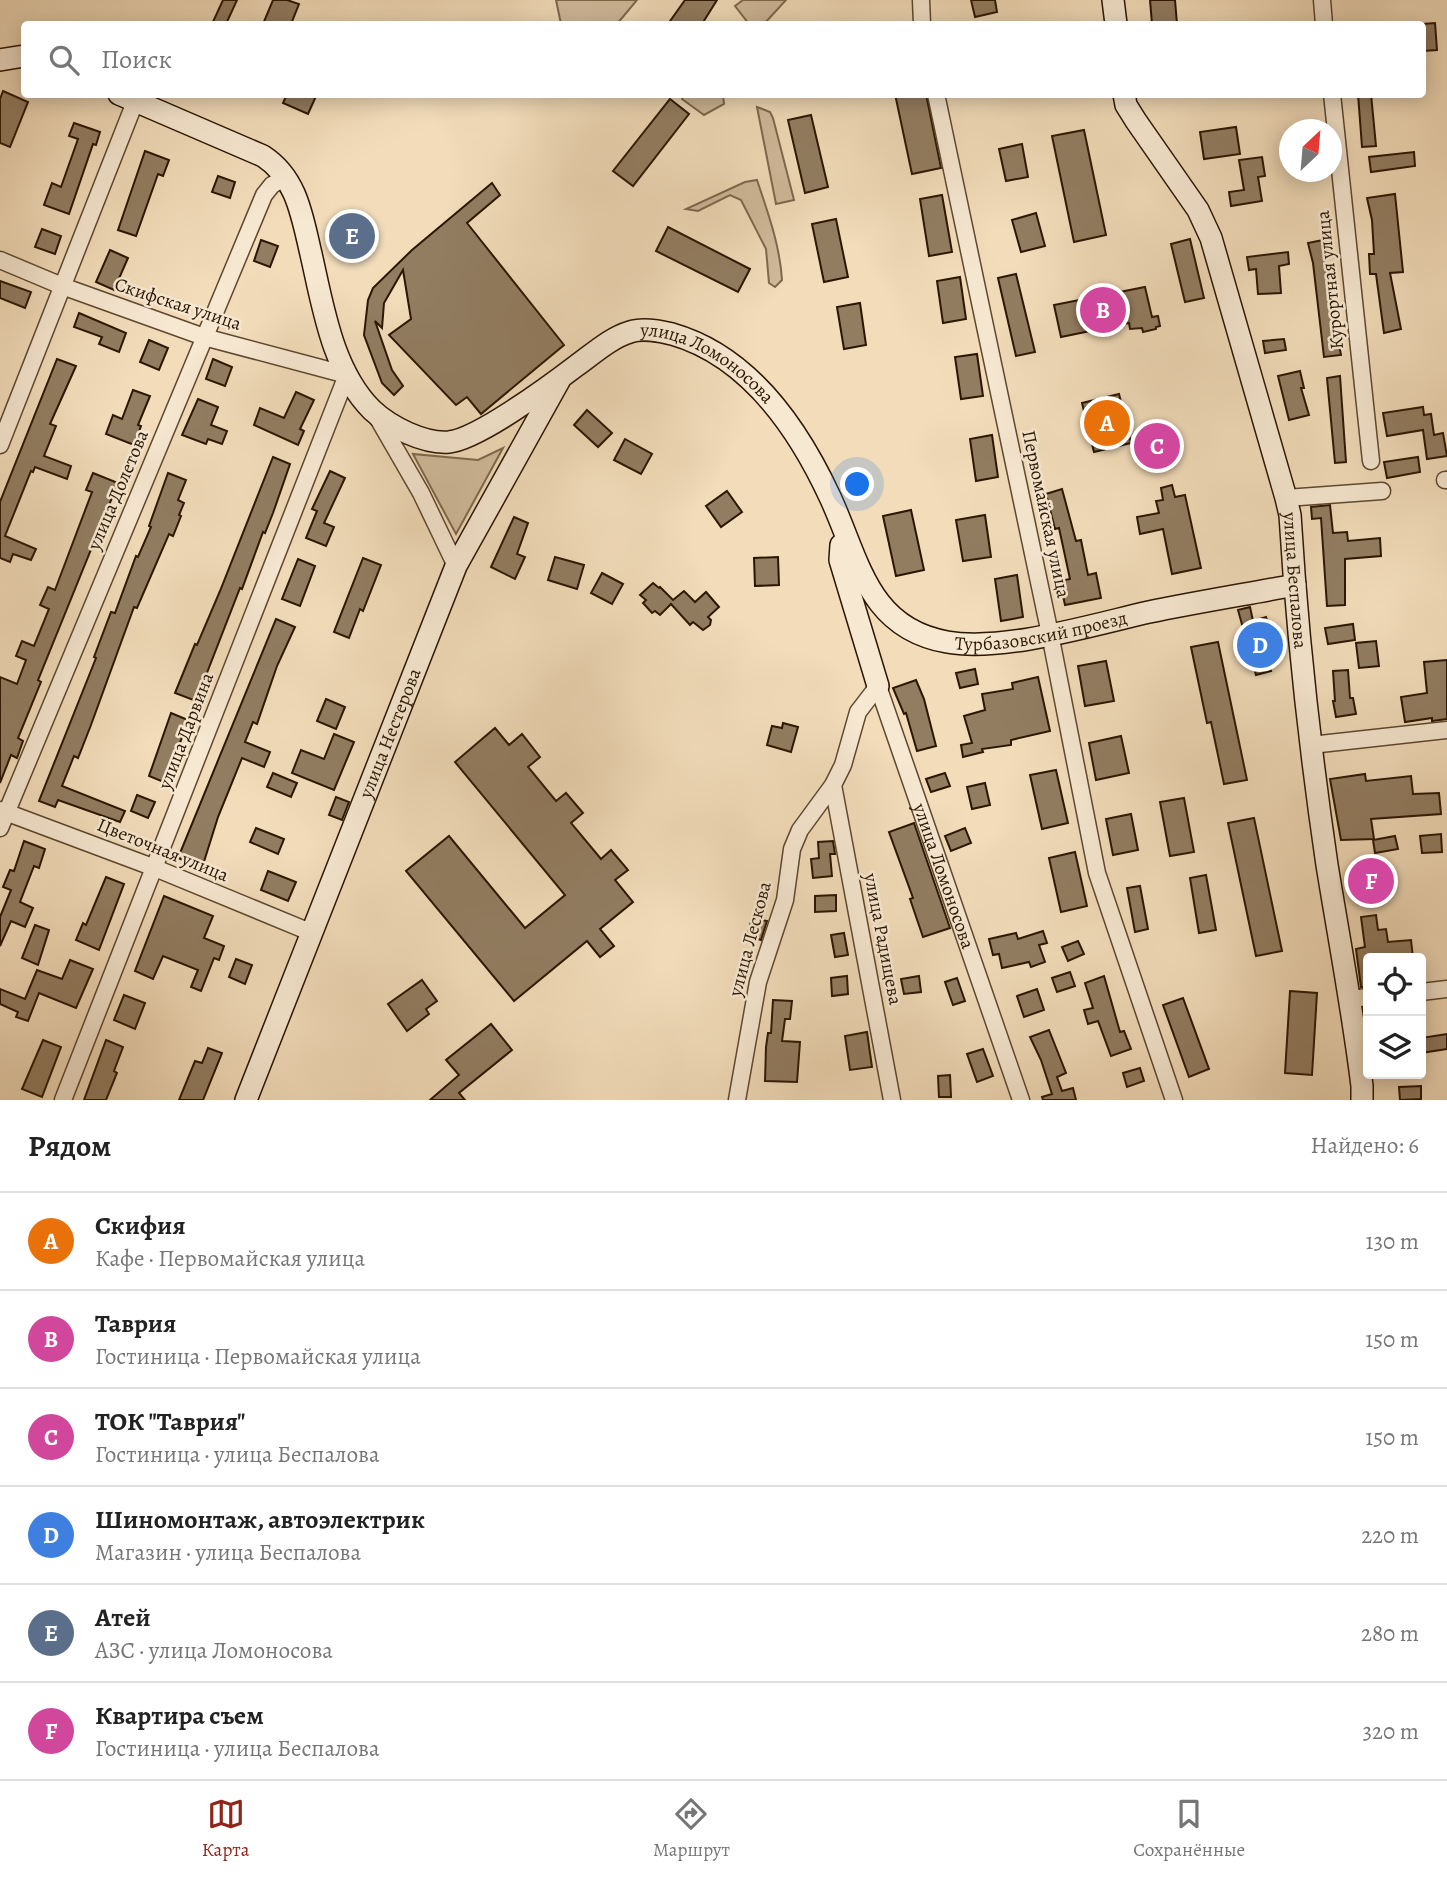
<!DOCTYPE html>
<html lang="ru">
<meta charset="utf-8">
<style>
body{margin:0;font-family:Alegreya,serif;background:#f2f2f2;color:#222}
.controls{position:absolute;right:21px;bottom:21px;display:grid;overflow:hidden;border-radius:7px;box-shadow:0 4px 18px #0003}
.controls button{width:63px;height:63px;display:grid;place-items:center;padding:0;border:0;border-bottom:2px solid #e0e0e0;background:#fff;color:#222;font:35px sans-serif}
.compass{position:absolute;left:1279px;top:119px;width:63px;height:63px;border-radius:50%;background:#fff;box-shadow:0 4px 18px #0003;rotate:26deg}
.you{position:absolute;left:858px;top:485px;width:24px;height:24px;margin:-18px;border:5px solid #fff;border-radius:50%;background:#1a73e8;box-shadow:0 0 0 10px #1a73e833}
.badge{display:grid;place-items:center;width:46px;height:46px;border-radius:50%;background:#8f2418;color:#fff;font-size:23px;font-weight:700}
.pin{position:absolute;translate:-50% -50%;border:4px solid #fff;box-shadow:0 2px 7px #0006}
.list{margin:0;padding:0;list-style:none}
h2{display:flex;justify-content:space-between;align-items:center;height:91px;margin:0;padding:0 28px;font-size:30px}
h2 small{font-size:23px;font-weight:400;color:#767676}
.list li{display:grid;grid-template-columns:46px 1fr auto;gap:21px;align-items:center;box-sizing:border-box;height:98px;padding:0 28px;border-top:2px solid #e0e0e0}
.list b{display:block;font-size:26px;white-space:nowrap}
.list p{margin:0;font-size:23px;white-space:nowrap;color:#767676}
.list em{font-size:23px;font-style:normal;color:#767676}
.icon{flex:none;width:38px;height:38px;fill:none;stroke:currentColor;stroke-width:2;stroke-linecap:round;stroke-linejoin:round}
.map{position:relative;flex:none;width:1447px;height:1100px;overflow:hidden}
.search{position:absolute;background:#fff;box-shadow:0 4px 18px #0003;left:21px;right:21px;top:21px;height:77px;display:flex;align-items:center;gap:18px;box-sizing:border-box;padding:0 24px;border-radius:7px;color:#767676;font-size:26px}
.sheet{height:679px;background:#fff}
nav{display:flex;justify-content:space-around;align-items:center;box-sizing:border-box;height:98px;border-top:2px solid #e0e0e0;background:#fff;font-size:19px;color:#767676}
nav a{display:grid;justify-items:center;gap:4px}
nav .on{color:#8f2418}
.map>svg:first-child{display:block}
</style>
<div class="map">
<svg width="1447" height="1100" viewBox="0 0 1447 1100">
<rect width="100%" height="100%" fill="#f2dcba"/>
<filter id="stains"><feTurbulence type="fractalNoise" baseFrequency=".00286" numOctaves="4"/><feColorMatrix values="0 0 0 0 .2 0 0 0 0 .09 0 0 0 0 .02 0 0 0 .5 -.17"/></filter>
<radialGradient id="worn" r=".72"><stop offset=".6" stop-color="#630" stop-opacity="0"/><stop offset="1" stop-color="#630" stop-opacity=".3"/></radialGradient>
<g fill="#d0ba9b" stroke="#7e684e" stroke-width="2">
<polygon points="556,0 637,0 617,24 561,24"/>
<polygon points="743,0 786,0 764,24 749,24 735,6"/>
<polygon points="684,95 723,95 724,104 704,115 682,99"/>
<polygon points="757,107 770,112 773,118 794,200 776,204"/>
<path d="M757,180C768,213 780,246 782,280L775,287L769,283L766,249L741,200L730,195L698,211L686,209L745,182Z"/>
<polygon points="503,448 456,534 413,454 478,460"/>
</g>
<g fill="#927d61" stroke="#2b1601" stroke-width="2">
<polygon points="223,0 237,0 226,24 212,24"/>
<polygon points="273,0 287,0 299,4 291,24 263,24"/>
<polygon points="685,0 717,0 702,24 668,24"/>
<polygon points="971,0 995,0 997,12 975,17"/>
<polygon points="1150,0 1175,0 1177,24 1152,24"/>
<polygon points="1435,23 1437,50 1423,51 1423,24"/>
<polygon points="3,91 28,102 10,147 0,143 0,99"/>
<polygon points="287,94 317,94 308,114 283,103"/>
<polygon points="895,94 926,94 941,168 912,174"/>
<polygon points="1358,94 1371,94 1376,146 1362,147"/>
<polygon points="670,99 689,114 633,186 613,171"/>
<polygon points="811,115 828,187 805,193 788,120"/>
<polygon points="74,123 100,132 96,145 93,144 69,214 44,205 52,183 61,187 78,139 69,136"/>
<polygon points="1236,127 1240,154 1204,159 1200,132"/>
<polygon points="1084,130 1106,235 1074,242 1052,136"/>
<polygon points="1022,144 1028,177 1006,181 999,149"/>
<polygon points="145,151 169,160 163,176 158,174 136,236 118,230"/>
<polygon points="1414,152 1415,166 1371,172 1369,157"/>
<polygon points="1262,157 1265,176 1258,177 1262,201 1231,206 1229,192 1244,190 1239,160"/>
<polygon points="218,176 235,182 230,198 212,192"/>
<polygon points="492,183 500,195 467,223 564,345 481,414 467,397 456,405 389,335 411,319 403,270 384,303 382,328 375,321 392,370 403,386 394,395 382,383 364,335 368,300 373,288 412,250"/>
<polygon points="1395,194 1403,272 1390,273 1401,329 1384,333 1376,274 1370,274 1369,254 1374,254 1372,220 1367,198"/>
<polygon points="942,195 952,252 929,256 920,199"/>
<polygon points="1036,213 1045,246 1021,252 1012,220"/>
<polygon points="836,219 848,277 824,282 812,224"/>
<polygon points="668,227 750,269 738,292 656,251"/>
<polygon points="365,228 367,250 340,254 338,232"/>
<polygon points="42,229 61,236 55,254 35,247"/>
<polygon points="1190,239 1204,298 1185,302 1171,244"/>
<polygon points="261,240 278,246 270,267 254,261"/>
<polygon points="1323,240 1330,304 1333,304 1335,334 1337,334 1341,355 1324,357 1313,263 1308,243"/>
<polygon points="110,250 128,258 114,290 96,282"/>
<polygon points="1288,252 1289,264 1279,266 1281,293 1258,294 1256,269 1249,270 1247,257"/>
<polygon points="1016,274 1035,352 1016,356 998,278"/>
<polygon points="960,277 966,319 943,323 937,281"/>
<polygon points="0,281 31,292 25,308 0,298"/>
<polygon points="1145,287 1152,317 1158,316 1160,326 1156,327 1156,329 1143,332 1142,328 1130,329 1129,323 1061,337 1054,305"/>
<polygon points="860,303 866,345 844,349 837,307"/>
<polygon points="79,313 126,333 119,352 99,344 102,337 74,327"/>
<polygon points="1284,339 1286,350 1265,353 1263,341"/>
<polygon points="149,340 168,348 159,370 140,362"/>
<polygon points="977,354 983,396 961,399 955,357"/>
<polygon points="57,359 76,366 50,424 56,426 44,456 71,466 67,479 35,467 33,472 31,471 5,536 36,549 31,560 13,554 10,562 0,558 0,502"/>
<polygon points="213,359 232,367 225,386 206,379"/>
<polygon points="1300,371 1304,388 1301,388 1309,415 1289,420 1278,376"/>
<polygon points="1340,376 1346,462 1335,463 1327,378"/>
<polygon points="133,390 150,396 138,425 141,426 134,445 106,434 113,415 122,419"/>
<polygon points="296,392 314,400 300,429 304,431 298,445 254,425 260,408 284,418"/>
<polygon points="1119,394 1131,443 1094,452 1082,403"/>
<polygon points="198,399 218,407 211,425 227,431 222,444 208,439 206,444 182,435"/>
<polygon points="1423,407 1424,415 1431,414 1434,435 1443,433 1447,456 1427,459 1423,430 1387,436 1383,413"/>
<polygon points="587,410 612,433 598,447 574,425"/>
<polygon points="992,435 998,477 976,481 970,439"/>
<polygon points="625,439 652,454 641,474 614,460"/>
<polygon points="273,457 290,464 273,513 265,533 263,532 242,589 240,588 196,701 175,693 195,644 197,645 220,591"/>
<polygon points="1418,457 1420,472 1387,478 1384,462"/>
<polygon points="330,471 345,478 324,523 334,527 326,546 306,538 317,511 312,509"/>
<polygon points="93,473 118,483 38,680 41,682 18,738 23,741 17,758 11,755 0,783 0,677 17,684 26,660 16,656 22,641 34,646 49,609 40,605 48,587 55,590 92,492 86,490"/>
<polygon points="168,473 186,480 178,500 184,503 179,515 181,516 173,536 169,534 137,608 134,607 91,725 78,758 74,756 62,786 125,811 120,822 58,800 55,807 39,801 96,658 94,657 111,612 115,613 136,556 138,557 151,527 149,526"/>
<polygon points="1172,485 1175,497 1185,495 1201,568 1172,574 1163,529 1140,534 1137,517 1159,513 1156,501 1163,500 1161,488"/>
<polygon points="1062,489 1076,541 1081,540 1088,575 1096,573 1101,598 1065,605 1060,581 1070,579 1059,528 1055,529 1046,494"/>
<polygon points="727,491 742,512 721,527 706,506"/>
<polygon points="1330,505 1333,533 1347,532 1348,541 1380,538 1381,556 1345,559 1345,605 1327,606 1321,518 1312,519 1311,507"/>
<polygon points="911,510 924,570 896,576 883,516"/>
<polygon points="985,515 991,557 963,561 956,520"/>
<polygon points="514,517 528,523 517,554 525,557 515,579 491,567"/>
<polygon points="555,557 584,565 577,589 548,580"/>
<polygon points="778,557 779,585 755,586 754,558"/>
<polygon points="363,558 381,565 363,611 360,609 349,638 334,632"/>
<polygon points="298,559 315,566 300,606 282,599"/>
<polygon points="602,573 623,584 612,604 591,593"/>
<polygon points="1017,575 1023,617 1001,621 995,579"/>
<polygon points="653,583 659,588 660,587 673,600 684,591 695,602 706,592 719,607 708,617 711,620 710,625 703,630 693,622 690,625 671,604 660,615 655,611 652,613 643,603 646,600 640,595"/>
<polygon points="1250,607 1253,621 1266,617 1276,651 1266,654 1271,671 1256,675 1238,610"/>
<polygon points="276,619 295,627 277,666 257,724 253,722 245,742 270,752 264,767 242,758 218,817 202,868 178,858"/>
<polygon points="1353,624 1355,640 1328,644 1325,628"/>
<polygon points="1376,641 1379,666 1359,668 1356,643"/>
<polygon points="1218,642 1247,780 1224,784 1211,722 1207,723 1191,647"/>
<polygon points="1447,660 1447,719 1432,721 1432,718 1405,722 1401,697 1427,693 1424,662"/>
<polygon points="1106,661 1114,701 1085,706 1078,666"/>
<polygon points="975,669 978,684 960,688 956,673"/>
<polygon points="1348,670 1350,698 1353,698 1356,714 1336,717 1333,701 1335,701 1333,671"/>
<polygon points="1038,677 1050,731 1011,740 1011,745 982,749 983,752 963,757 961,745 972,743 964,716 985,710 982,694 1013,689 1012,683"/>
<polygon points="916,680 924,699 936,746 917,751 906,713 904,714 893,688"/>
<polygon points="326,699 345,707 336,729 317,721"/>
<polygon points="171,713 188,720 166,783 149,776"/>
<polygon points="783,723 798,727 791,752 767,745 772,726 782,728"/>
<polygon points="495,728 509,745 522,734 540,757 528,767 556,801 566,793 583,813 571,823 601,859 611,850 628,870 615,880 633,902 600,929 614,946 600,957 587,941 514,1001 406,871 449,836 525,928 565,895 455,762"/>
<polygon points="334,734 354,742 334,790 292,773 301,750 324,759"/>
<polygon points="1121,736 1129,773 1096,780 1089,743"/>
<polygon points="1056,770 1068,823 1042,829 1030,775"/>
<polygon points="273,773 297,783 291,797 267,787"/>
<polygon points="945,773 950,786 931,792 926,779"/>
<polygon points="1365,774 1366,781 1411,776 1413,794 1439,793 1441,814 1371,819 1374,839 1341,840 1330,779"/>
<polygon points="985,783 990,805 972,809 967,787"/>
<polygon points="137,795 155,802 148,818 131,811"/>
<polygon points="336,797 349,802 342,820 329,815"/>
<polygon points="1184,798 1194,852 1170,856 1160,802"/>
<polygon points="1131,814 1138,850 1113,855 1106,819"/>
<polygon points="1254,818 1282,951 1256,956 1228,823"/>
<polygon points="914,823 950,928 923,937 910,899 913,898 889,832"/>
<polygon points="256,828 284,839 278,854 250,842"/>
<polygon points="965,828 971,843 951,851 945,836"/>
<polygon points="1441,834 1442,852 1422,853 1420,836"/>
<polygon points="1395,836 1398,849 1375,853 1373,840"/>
<polygon points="24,841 45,849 39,868 34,866 20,902 33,908 25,927 11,921 0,946 0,917 11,890 3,887 10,870 14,871"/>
<polygon points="833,841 835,854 830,854 832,876 813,878 811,859 819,858 818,842"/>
<polygon points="1075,852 1087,906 1061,912 1049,858"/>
<polygon points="268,871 296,882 288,901 261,890"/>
<polygon points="1206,875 1216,930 1199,933 1190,878"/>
<polygon points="106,877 124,884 99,950 76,940 83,923 86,925"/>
<polygon points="1140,886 1148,929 1135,932 1127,888"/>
<polygon points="836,895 836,911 815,912 815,896"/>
<polygon points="164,896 213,916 204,938 224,946 219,960 214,958 201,991 191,987 198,970 163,956 153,979 135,971"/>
<polygon points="1376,915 1378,930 1386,929 1388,942 1411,940 1413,958 1368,958 1368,987 1361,987 1356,949 1365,947 1361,917"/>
<polygon points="752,918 767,921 761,940 747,936"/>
<polygon points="35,925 49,930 38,965 22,958"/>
<polygon points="1043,931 1047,943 1039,945 1045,962 1031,967 1029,962 1002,968 999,954 993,955 989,939 1016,933 1018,939"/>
<polygon points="844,933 848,955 835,957 831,935"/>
<polygon points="1078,941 1084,954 1068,961 1062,947"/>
<polygon points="236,959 252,965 245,984 229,977"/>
<polygon points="70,960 93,969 76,1008 39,993 28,1021 16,1017 18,1012 0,1004 0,989 25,999 37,970 62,979"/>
<polygon points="1070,972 1075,986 1057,992 1052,978"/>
<polygon points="847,976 848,994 832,996 831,978"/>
<polygon points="919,976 921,992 904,994 901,979"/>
<polygon points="1104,976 1120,1032 1124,1031 1131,1049 1111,1056 1098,1021 1088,1024 1084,1010 1093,1008 1085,983"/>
<polygon points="957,978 965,1001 953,1005 945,982"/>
<polygon points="422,980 437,1001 426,1009 429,1014 407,1031 388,1004"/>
<polygon points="1037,989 1044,1010 1024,1017 1017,996"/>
<polygon points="1290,991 1317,993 1312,1075 1285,1073"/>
<polygon points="124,995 145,1003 135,1029 114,1020"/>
<polygon points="1183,998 1209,1069 1189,1077 1163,1005"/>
<polygon points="773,1000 792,1001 790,1019 785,1019 782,1041 800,1042 797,1082 765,1081 766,1047 768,1033 771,1033"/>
<polygon points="491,1024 512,1050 459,1093 465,1100 430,1100 459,1075 446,1060"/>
<polygon points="1049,1030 1066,1073 1057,1077 1062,1091 1073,1088 1076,1100 1043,1100 1042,1097 1052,1094 1041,1060 1030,1037"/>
<polygon points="867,1032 872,1067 850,1070 845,1036"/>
<polygon points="1447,1034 1447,1049 1421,1053 1421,1038"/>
<polygon points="43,1040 61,1047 42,1097 22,1089"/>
<polygon points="106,1040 123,1047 114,1071 117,1073 106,1100 84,1100"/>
<polygon points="208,1048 222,1053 203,1100 179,1100 195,1061 202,1063"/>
<polygon points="983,1049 993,1076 977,1082 967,1054"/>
<polygon points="1140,1068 1144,1081 1127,1087 1123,1073"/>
<polygon points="950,1075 951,1097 939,1097 938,1076"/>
<polygon points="1421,1086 1421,1099 1400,1100 1399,1087"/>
</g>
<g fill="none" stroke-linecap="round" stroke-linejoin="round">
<defs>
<g id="street">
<polyline points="921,0 922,24"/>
<polyline points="1322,0 1324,24"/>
<polyline points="936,94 1050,634 1097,873 1174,1100"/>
<polyline points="1332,94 1371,461"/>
<polyline points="0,260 62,286 204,337 347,375 63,1100"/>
<polyline points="376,415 421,493 456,566"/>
<polyline points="0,445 135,102"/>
<polyline points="1445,480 1447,480"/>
<polyline points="1286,498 1382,491"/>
<path id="s1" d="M878,686L1021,1100"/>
<polyline points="1311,745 1447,730"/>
<polyline points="833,785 892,1100"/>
<polyline points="0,810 155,868 310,932"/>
<polyline points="0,828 264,195 272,185 286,177"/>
<polyline points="1421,992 1447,989"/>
<polyline points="1351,999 1368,997"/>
<polyline points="737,1100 758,982 785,900 792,849 800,830 833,785 843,765 858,712 878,686"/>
</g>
<g id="secondary">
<polyline points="1113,0 1116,24"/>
<polyline points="0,60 24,56"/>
<path id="s2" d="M119,94L263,156C297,178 302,216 311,254C323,306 332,370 372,410C390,427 424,444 449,442C478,439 551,385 576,366C593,354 610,338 630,332C641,328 660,331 672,334C749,356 798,428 830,497C859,559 867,628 947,642C1003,652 1092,625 1149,612C1197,602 1247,594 1295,585"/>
<path id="s3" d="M1124,94L1126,105L1136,121L1198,210L1211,238L1286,498L1290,515C1297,632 1310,749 1327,865C1339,939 1353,1012 1362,1086V1100"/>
<polyline points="841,545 840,560 878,686"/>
<path id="s4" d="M246,1100L456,566L559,381"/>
</g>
</defs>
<use href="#street" stroke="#5d482f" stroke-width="19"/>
<use href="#secondary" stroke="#2b1601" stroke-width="24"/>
<use href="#street" stroke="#f7e8d2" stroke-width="16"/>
<use href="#secondary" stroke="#f7e8d2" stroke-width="21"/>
</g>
<g text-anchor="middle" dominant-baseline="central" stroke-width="5" stroke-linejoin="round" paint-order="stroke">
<g font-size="19" fill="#2b1601" stroke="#f7e8d2">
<text transform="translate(1330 280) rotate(-96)">Курортная улица</text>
<text transform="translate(178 304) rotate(18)">Скифская улица</text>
<text stroke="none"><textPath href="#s2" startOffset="824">улица Ломоносова</textPath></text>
<text transform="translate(118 490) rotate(-67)">улица Долетова</text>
<text transform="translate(1046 514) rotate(78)">Первомайская улица</text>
<text stroke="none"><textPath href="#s3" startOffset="523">улица Беспалова</textPath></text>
<text stroke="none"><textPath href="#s2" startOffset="1306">Турбазовский проезд</textPath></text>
<text transform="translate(186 731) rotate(-69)">улица Дарвина</text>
<text stroke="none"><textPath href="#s4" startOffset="394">улица Нестерова</textPath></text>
<text transform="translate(163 850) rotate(22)">Цветочная улица</text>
<text stroke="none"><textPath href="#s1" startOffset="201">улица Ломоносова</textPath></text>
<text transform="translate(750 939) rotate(-75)">улица Лескова</text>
<text transform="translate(883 939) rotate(79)">улица Радищева</text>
</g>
</g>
<rect width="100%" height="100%" filter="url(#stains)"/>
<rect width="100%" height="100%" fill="url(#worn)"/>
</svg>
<div class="controls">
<button><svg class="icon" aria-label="locate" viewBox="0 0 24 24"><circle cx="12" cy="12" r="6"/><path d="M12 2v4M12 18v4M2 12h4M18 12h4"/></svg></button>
<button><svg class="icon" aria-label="layers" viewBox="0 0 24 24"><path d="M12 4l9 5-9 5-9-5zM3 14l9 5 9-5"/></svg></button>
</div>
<svg class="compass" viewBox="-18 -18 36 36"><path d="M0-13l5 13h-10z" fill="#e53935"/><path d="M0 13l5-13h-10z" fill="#767676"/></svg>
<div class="you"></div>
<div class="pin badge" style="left:1107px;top:423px;background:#e8710a">A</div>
<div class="pin badge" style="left:1103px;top:310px;background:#d1479c">B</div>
<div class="pin badge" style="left:1157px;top:446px;background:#d1479c">C</div>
<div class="pin badge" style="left:1260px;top:645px;background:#3f7fe0">D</div>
<div class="pin badge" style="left:352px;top:236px;background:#5c6f8a">E</div>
<div class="pin badge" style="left:1371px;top:881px;background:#d1479c">F</div>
<div class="search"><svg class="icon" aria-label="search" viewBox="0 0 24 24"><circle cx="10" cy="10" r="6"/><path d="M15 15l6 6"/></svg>Поиск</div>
</div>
<section class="sheet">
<h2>Рядом<small>Найдено: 6</small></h2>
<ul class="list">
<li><span class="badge" style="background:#e8710a">A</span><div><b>Скифия</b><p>Кафе · Первомайская улица</p></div><em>130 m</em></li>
<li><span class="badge" style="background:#d1479c">B</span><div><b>Таврия</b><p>Гостиница · Первомайская улица</p></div><em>150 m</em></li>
<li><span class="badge" style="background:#d1479c">C</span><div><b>ТОК &quot;Таврия&quot;</b><p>Гостиница · улица Беспалова</p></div><em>150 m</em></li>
<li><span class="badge" style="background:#3f7fe0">D</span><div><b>Шиномонтаж, автоэлектрик</b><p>Магазин · улица Беспалова</p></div><em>220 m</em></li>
<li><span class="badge" style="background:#5c6f8a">E</span><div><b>Атей</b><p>АЗС · улица Ломоносова</p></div><em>280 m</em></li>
<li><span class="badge" style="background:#d1479c">F</span><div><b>Квартира съем</b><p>Гостиница · улица Беспалова</p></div><em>320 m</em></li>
</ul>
</section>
<nav>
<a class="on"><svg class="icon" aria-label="map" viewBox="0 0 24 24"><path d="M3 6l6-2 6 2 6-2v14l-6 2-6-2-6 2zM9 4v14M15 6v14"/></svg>Карта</a>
<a><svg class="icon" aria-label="directions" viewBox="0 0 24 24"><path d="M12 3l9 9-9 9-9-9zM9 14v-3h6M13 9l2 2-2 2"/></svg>Маршрут</a>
<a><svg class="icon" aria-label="saved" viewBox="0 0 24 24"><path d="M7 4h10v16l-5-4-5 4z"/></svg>Сохранённые</a>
</nav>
